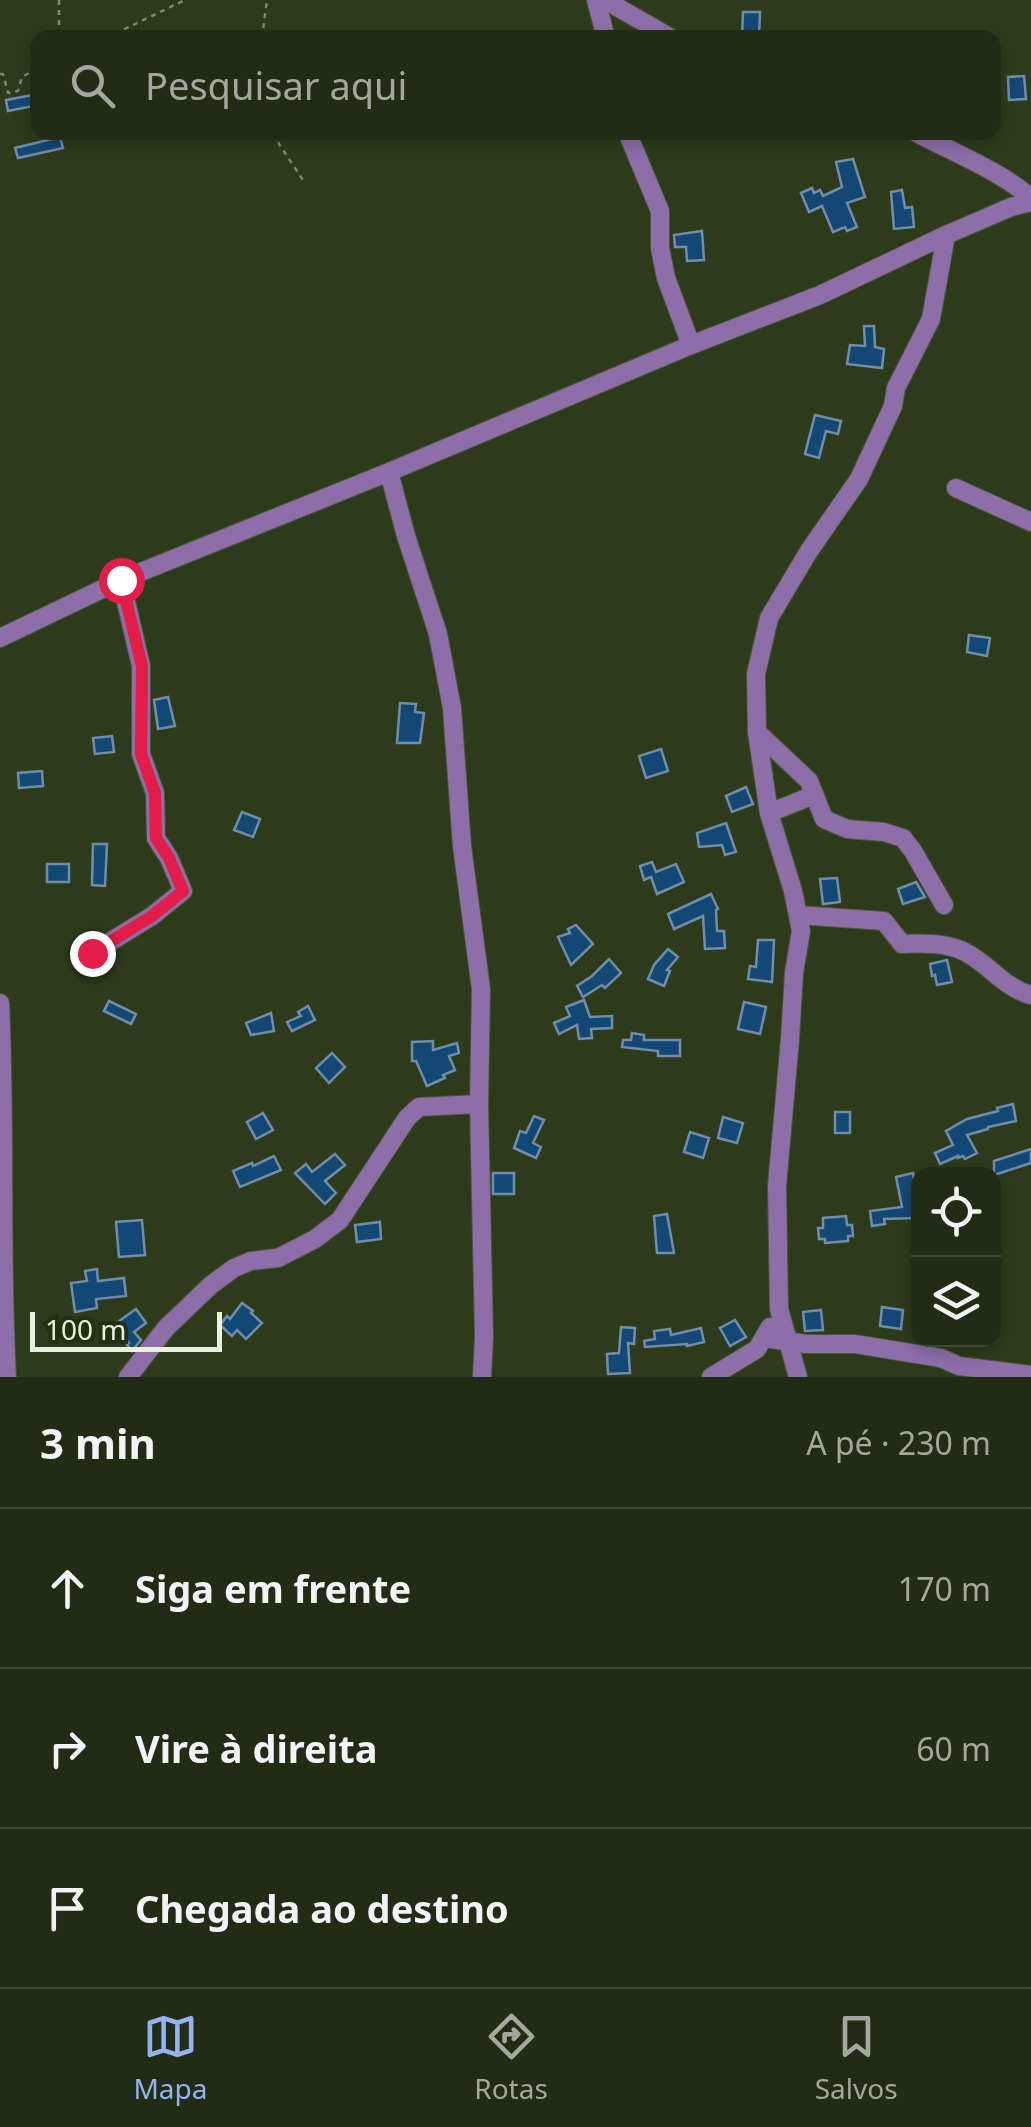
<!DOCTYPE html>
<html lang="pt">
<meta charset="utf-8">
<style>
body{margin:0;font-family:"Noto Sans",sans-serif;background:#2a341d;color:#f1f3f6}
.controls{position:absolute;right:30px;bottom:30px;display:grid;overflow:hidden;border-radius:20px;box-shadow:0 5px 15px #0003}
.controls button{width:90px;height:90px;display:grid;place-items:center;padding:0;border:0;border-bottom:2px solid #3f4834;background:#222c14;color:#f1f3f6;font:50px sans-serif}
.scale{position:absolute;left:30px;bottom:25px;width:192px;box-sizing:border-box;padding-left:10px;border:5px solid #e9f2df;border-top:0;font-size:28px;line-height:35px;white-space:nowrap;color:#e9f2df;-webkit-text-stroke:8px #243111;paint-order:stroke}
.stop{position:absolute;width:30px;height:30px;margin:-22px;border:8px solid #e11d48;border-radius:50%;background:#fff}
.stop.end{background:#e11d48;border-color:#fff;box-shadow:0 2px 10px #0008}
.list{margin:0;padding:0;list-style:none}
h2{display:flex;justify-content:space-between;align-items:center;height:130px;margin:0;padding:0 40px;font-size:42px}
h2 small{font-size:32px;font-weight:400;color:#a2a7a0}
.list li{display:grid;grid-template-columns:65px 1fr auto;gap:30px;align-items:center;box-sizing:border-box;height:160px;padding:0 40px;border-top:2px solid #3f4834}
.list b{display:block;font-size:38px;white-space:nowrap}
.list em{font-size:32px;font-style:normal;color:#a2a7a0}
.icon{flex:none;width:55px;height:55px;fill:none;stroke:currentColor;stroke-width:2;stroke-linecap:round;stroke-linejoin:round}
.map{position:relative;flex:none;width:1031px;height:1377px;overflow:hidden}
.search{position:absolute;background:#222c14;box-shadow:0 5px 15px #0003;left:30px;right:30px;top:30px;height:110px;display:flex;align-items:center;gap:25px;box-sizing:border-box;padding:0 35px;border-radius:20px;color:#a2a7a0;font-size:38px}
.sheet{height:610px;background:#222c14}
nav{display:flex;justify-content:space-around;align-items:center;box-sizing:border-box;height:140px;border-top:2px solid #3f4834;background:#222c14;font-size:28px;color:#a2a7a0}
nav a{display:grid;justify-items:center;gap:5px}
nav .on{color:#95b2f1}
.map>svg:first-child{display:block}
</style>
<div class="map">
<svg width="1031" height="1377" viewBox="0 0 1031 1377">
<rect width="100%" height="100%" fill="#2e3b1b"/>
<g fill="#144874" stroke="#708daa" stroke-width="2.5">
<polygon points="743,12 760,12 759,38 742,38"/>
<polygon points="1024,76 1026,99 1009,100 1008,77"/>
<polygon points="38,94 38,105 8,111 6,100"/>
<polygon points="60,137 63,148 18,158 15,148"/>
<polygon points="853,159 865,197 847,203 857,227 847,231 845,227 833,232 822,206 809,212 801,193 812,188 814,193 820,190 823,196 842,187 836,162"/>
<polygon points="902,190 905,208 912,207 914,227 894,229 891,192"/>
<polygon points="702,231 704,260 687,261 686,247 675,247 674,235"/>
<polygon points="864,326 874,326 875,347 884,349 882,368 847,364 850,345 865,346"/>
<polygon points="815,415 841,421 838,434 826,431 819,458 805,454"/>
<polygon points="969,635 990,638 987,656 967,652"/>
<polygon points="168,697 175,726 158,729 154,700"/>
<polygon points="400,703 416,704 415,712 424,713 420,743 397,743"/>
<polygon points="112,736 114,752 95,754 93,738"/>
<polygon points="661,749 668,771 646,778 639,756"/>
<polygon points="42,771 43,786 19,788 18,773"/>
<polygon points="746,787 753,804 732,812 726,796"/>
<polygon points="242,812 260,819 253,837 234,830"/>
<polygon points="726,823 736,852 725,855 722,845 699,847 697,833"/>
<polygon points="93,844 107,844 105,886 92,885"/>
<polygon points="652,862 656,872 676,864 684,882 657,894 651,877 644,880 640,866"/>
<rect x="47" y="864" width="22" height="18"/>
<polygon points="837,878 840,902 823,904 820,879"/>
<polygon points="916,882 925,897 903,904 898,889"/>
<polygon points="711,894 718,909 716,910 717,931 724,931 725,948 705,949 703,916 674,929 668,914"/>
<polygon points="576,925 593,944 571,965 558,937 570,933 568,929"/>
<polygon points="758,940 774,940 772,982 748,979 750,966 756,967"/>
<polygon points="668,949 678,957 667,970 670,971 664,986 648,979 654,965"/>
<polygon points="609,959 621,973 605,988 602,985 583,997 577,986 592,976"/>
<polygon points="947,960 952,982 937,985 935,975 932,976 930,964"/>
<polygon points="584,1000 590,1017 612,1016 612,1028 591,1029 592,1038 579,1039 577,1025 559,1034 554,1023 570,1016 566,1007"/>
<polygon points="109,1001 136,1014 131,1024 104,1011"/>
<polygon points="744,1002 766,1007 760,1034 738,1029"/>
<polygon points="308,1006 315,1020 292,1031 287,1022 301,1016 298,1012"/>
<polygon points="271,1013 274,1031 251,1035 246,1023"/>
<polygon points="632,1033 644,1035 644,1040 680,1040 680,1056 658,1056 658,1051 622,1047 623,1040 631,1040"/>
<polygon points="433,1041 433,1050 457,1043 459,1053 449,1056 455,1070 443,1075 445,1078 427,1086 416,1061 412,1061 412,1042"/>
<polygon points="332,1053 345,1067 329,1083 316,1068"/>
<polygon points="1013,1104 1016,1121 988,1127 988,1129 967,1135 977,1153 965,1159 963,1156 958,1158 958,1156 940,1164 935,1153 953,1145 946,1131 967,1119 998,1111 997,1108"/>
<rect x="835" y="1112" width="15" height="21"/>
<polygon points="263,1113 273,1130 256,1139 247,1122"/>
<polygon points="534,1116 544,1120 533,1143 541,1147 536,1158 514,1148 520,1131 526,1133"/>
<polygon points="723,1117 743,1123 737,1143 718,1138"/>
<polygon points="690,1132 709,1138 703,1158 684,1152"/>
<polygon points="1031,1149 1031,1163 994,1175 994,1161"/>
<polygon points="335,1154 345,1165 325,1181 336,1193 325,1204 295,1173 306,1164 312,1172"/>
<polygon points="274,1156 281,1170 240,1187 233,1171 252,1163 253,1166"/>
<rect x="493" y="1173" width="21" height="21"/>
<polygon points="913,1173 918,1204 918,1218 884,1219 885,1224 872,1226 870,1211 902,1207 896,1177"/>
<polygon points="667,1214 674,1253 657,1253 654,1216"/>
<polygon points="846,1216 847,1225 852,1225 853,1236 848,1236 848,1241 825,1243 825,1239 819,1239 818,1228 823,1228 823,1218"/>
<polygon points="142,1220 145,1255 119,1257 116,1222"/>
<polygon points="380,1222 381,1239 357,1242 355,1225"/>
<polygon points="97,1269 98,1281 124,1278 126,1296 96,1299 97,1308 75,1312 71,1283 87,1281 85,1271"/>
<polygon points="242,1303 253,1311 251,1313 262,1323 246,1339 237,1330 232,1336 220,1325 227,1316 230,1319"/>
<polygon points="882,1307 903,1310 901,1329 880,1326"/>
<polygon points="136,1309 146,1323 134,1332 141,1340 132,1351 127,1345 129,1343 115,1324"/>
<polygon points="821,1310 823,1330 805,1331 803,1312"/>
<polygon points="735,1320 746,1337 730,1346 720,1328"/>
<polygon points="621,1327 635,1328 634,1344 628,1343 630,1373 608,1374 607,1354 619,1353"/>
<polygon points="701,1328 704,1342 687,1346 687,1344 645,1347 644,1341 655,1339 654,1331 670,1329 671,1335"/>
</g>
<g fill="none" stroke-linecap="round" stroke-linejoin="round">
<defs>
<g id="minor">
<polyline points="596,0 606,38"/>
<polyline points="605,0 671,38"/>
<polyline points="627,132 660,211 660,248 666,278 691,345"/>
<path d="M915,132C946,149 1009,175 1031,199"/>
<polyline points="389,472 406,536 438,634 452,708 462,846 481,989 479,1104 484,1337 482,1377"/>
<polyline points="956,488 1031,522"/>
<polyline points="0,638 121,580 389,472 691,345 820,295 946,235 1011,207 1031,202"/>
<polyline points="757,732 769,813 793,891 801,931 794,973 790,1039 777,1186 779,1309 798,1377"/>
<polyline points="769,813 814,795"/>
<polyline points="944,905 913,851 903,838 884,832 847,829 824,819 809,781 757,732 756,674 769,618 809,551 859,479 893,406 896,388 931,319 946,235"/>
<path d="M798,915L884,921L902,944C921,943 948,943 965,952C989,964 1004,988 1031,995"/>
<polyline points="92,953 152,916 183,891 169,858 156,838 155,793 141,754 141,666 121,580"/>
<path d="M0,1003C6,1127 0,1252 7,1377"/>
<polyline points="764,1338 806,1344 855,1344 941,1358 959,1366 1031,1375"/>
<polyline points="128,1377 166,1328 211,1285 234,1268 251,1261 278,1258 315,1239 340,1220 407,1118 419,1107 479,1104"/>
<polyline points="711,1377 757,1349 770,1327"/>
</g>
</defs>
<use href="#minor" stroke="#4c583a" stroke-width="20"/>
<g stroke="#7d886e" stroke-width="2.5" stroke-dasharray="5 5" stroke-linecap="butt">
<polyline points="59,0 59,38"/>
<polyline points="106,38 185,0"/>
<polyline points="264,38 263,30 267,0"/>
<polyline points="0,74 3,74 8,93 18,91 22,77 38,68"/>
<polyline points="277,132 279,144 305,183"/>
</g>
<use href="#minor" stroke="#8d6ea9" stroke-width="18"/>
</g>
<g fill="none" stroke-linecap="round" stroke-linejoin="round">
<polyline stroke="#e11d48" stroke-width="12" points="92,953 152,916 183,891 169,858 156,838 155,793 141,754 142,666 121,580"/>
</g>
</svg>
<div class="controls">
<button><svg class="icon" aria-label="locate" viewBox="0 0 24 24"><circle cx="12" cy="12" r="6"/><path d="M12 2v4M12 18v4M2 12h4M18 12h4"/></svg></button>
<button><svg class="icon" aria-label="layers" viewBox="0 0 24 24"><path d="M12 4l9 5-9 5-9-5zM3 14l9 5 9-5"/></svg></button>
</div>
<div class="scale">100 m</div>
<div class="stop" style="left:121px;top:580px"></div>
<div class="stop end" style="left:92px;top:953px"></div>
<div class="search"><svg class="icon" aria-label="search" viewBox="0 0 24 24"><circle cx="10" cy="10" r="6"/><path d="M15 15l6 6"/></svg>Pesquisar aqui</div>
</div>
<section class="sheet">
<h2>3 min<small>A pé · 230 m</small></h2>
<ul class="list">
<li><svg class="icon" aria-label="ahead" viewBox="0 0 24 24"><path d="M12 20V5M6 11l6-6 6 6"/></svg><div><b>Siga em frente</b></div><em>170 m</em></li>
<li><svg class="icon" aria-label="right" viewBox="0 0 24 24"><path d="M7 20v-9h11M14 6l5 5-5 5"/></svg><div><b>Vire à direita</b></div><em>60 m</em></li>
<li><svg class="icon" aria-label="arrive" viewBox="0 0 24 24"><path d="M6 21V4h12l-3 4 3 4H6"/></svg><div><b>Chegada ao destino</b></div></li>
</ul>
</section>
<nav>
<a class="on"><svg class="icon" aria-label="map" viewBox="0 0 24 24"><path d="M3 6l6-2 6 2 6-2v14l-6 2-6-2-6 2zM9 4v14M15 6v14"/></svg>Mapa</a>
<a><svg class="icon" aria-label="directions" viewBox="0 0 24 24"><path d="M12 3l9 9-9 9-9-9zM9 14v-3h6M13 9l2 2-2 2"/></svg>Rotas</a>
<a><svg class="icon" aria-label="saved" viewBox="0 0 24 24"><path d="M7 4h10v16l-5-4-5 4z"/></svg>Salvos</a>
</nav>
